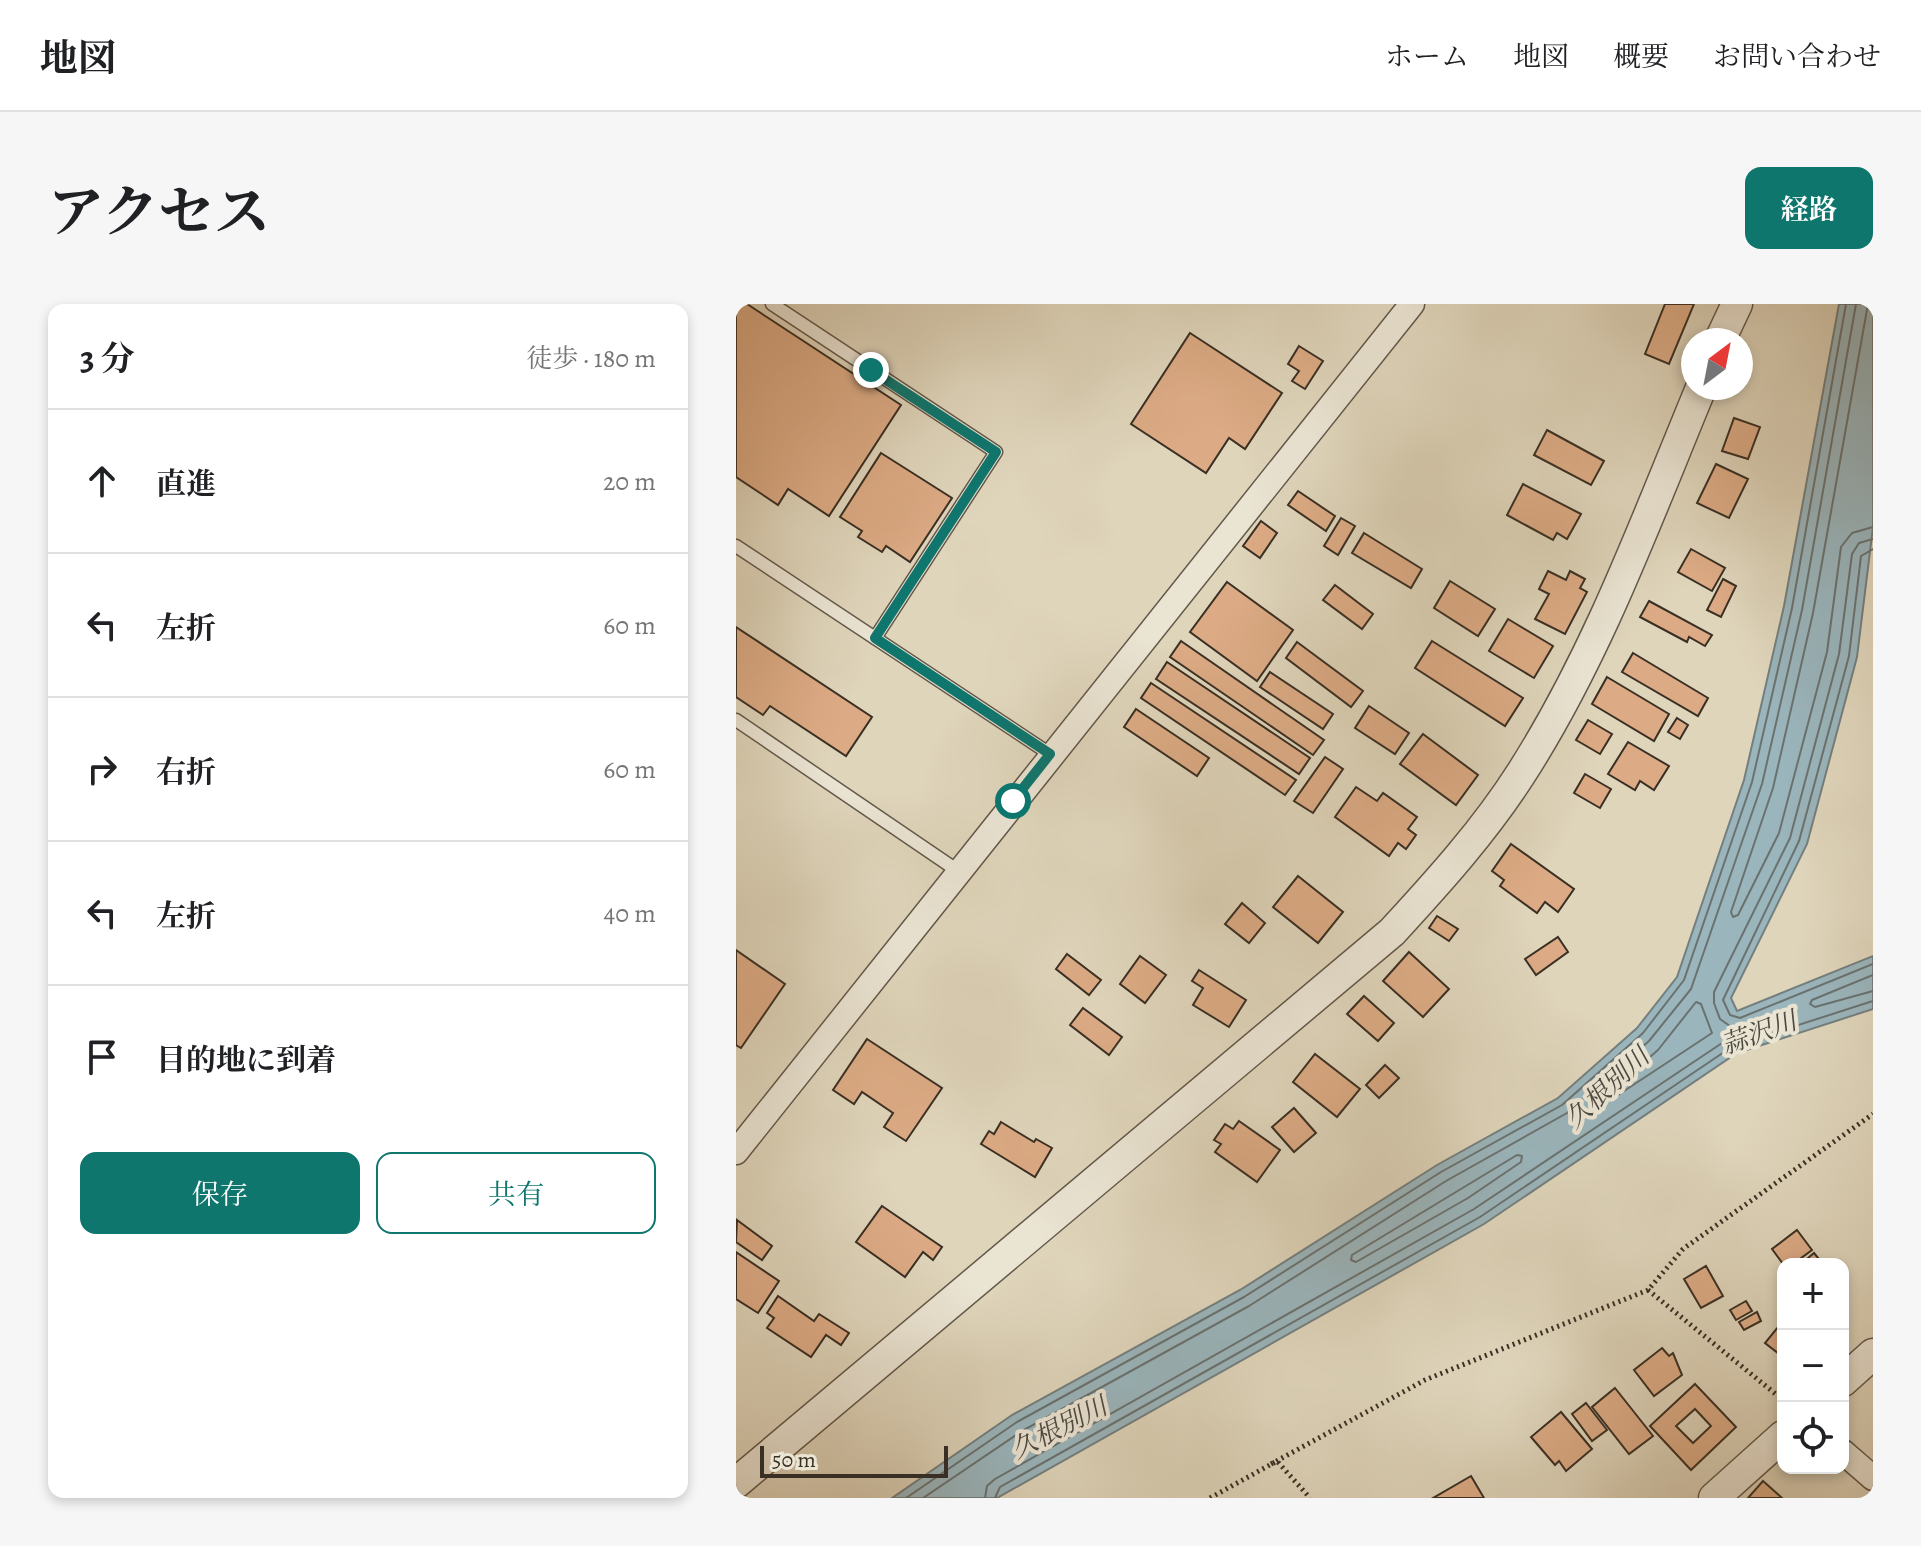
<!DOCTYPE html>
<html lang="ja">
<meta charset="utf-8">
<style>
body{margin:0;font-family:Alegreya,"Noto Serif JP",serif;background:#f6f6f6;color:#202124}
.controls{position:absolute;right:24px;bottom:24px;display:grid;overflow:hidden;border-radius:16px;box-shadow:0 4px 12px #0003}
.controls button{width:72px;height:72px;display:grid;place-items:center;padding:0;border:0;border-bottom:2px solid #e0e0e0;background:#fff;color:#202124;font:40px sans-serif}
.compass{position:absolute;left:945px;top:24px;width:72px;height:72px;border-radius:50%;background:#fff;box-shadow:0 4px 12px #0003;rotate:32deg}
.scale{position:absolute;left:24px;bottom:20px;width:188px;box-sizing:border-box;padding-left:8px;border:4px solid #3a2f24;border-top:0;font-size:22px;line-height:28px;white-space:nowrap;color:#3a2f24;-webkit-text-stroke:6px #eae4d3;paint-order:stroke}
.stop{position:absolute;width:24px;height:24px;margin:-18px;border:6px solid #0f766e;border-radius:50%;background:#fff}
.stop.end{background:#0f766e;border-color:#fff;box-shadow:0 2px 8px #0008}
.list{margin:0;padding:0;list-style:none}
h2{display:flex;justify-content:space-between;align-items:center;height:104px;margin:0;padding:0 32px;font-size:34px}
h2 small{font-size:26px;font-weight:400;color:#757577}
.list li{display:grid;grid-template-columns:52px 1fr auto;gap:24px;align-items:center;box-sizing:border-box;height:144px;padding:0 32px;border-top:2px solid #e0e0e0}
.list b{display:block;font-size:30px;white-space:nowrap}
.list em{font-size:26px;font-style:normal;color:#757577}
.actions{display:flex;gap:16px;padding:24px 32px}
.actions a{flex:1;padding:18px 0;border:2px solid #0f766e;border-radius:16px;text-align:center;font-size:28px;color:#0f766e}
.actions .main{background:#0f766e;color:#fff}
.icon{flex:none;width:44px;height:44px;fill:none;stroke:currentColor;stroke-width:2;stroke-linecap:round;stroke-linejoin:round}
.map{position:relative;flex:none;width:1137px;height:1194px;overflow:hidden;border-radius:16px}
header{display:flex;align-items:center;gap:48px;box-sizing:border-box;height:112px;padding:0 40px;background:#fff;border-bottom:2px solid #e0e0e0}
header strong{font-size:38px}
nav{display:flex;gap:44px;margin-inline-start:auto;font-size:28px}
.intro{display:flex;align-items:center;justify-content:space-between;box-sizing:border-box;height:192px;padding:0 48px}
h1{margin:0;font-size:56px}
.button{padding:20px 36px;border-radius:16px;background:#0f766e;color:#fff;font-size:28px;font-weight:700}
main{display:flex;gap:48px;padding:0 48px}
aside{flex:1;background:#fff;border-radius:16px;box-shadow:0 4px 12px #0003}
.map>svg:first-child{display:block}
</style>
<header>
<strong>地図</strong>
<nav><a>ホーム</a><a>地図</a><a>概要</a><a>お問い合わせ</a></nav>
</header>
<div class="intro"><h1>アクセス</h1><a class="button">経路</a></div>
<main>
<aside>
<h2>3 分<small>徒歩 · 180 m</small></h2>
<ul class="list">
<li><svg class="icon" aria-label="ahead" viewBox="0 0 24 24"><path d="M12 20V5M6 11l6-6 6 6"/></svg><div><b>直進</b></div><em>20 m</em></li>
<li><svg class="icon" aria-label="left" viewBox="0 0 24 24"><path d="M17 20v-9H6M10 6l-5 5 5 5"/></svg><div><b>左折</b></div><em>60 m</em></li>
<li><svg class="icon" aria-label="right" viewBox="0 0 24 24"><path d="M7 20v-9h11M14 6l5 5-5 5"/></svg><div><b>右折</b></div><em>60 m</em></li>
<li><svg class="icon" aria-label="left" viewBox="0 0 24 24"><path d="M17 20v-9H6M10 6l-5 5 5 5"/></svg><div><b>左折</b></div><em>40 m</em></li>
<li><svg class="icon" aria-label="arrive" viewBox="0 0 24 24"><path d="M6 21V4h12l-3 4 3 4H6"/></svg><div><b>目的地に到着</b></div></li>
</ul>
<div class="actions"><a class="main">保存</a><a>共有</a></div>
</aside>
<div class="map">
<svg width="1137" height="1194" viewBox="0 0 1137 1194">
<rect width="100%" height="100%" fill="#dfd5bb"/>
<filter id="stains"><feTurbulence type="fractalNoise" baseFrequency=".0025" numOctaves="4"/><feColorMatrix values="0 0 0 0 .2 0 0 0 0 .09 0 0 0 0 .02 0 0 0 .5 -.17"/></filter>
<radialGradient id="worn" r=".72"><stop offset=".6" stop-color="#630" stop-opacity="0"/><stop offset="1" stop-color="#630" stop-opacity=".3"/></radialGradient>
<polygon fill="#9ab5bc" stroke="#747f7f" stroke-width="2" points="1103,0 1137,0 1137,223 1121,353 1071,540 995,694 1001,707 1137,652 1137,705 1001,749 748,920 261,1194 156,1194 276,1111 504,986 701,861 822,794 901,724 941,673 1008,476 1048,302"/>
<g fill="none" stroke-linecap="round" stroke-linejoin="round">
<g stroke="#6a7270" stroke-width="2">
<polyline points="1132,0 1077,309 1037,484 995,608 997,613 1002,611 1043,529 1091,348 1105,243 1116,229 1137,223"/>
<polyline points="1137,245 1125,252 1113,352 1063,537 987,696 994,711 1004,714 1137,660"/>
<polyline points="1137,671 1076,696 1074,700 1079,703 1137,687"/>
<polygon points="960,698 965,700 976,729 882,791 877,791 877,785 922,746"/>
<polygon points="781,851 786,852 785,858 732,894 620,958 615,956 616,951"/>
<polyline points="170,1194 281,1118 508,993 705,868 826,801 907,729 948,676 1016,478 1056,304 1110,0"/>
<polyline points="187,1194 286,1127 513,1002 710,877 831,809 913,737 955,685 1026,480 1066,306 1120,0"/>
<polyline points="249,1194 251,1182 259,1175 738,905 998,731 998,725 984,715 978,699 978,688 1054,534 1103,350 1116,250 1123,239 1137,235"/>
<polyline points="259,1194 264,1183 744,913 997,742 1137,697"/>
</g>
</g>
<g fill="#dcab85" stroke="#3a2f24" stroke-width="2" fill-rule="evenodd">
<polygon points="0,0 11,0 165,101 93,212 52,185 42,201 0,173"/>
<polygon points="929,0 958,0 933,60 909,50"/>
<polygon points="454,29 546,89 509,145 493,134 470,169 395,120"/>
<polygon points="563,42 587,57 569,85 556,77 563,67 552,60"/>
<polygon points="998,114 1024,123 1012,155 986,147"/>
<polygon points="811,126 868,157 855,181 798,151"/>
<polygon points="145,149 216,194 174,258 150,242 146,248 122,233 126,227 104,213"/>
<polygon points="980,160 1012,175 993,214 961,199"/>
<polygon points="787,180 845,210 831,235 821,229 817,236 771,211"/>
<polygon points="562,187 599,212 590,227 552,201"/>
<polygon points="605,214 619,222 602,251 588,242"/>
<polygon points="525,217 541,229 524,254 507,242"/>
<polygon points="628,229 686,265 675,284 616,249"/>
<polygon points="955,245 989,264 976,287 942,268"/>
<polygon points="812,267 830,276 834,267 849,275 844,284 851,288 829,330 799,315 813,290 803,285"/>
<polygon points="987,275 1000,282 985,313 971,306"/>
<polygon points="714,277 759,305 742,332 698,304"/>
<polygon points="491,278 557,326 521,377 454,328"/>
<polygon points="599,281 637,310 626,325 587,296"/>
<polygon points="913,297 976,331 969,342 953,333 951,338 904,313"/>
<polygon points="772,315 817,342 798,374 753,347"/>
<polygon points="0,323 136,413 110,452 34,402 27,411 0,393"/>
<polygon points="445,337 588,436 577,451 434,353"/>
<polygon points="696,337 787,394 769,422 679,364"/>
<polygon points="561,338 627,387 615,403 550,354"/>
<polygon points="897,349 972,394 962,412 886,368"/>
<polygon points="431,358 574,454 563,470 420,375"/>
<polygon points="534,368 597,410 587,425 524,383"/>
<polygon points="871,373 933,410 918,437 856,400"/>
<polygon points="415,379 560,476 549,491 405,394"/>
<polygon points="633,402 673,429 659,450 619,424"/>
<polygon points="400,405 473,454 461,472 388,423"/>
<polygon points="941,414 952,421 944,435 932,428"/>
<polygon points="852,416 876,430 864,450 840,436"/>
<polygon points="687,430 742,471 720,501 664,460"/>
<polygon points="892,438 933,462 918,486 904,477 899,486 872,470"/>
<polygon points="589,453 607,465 577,509 558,497"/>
<polygon points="849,470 875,485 864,504 838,489"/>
<polygon points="620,483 641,497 647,489 681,513 672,525 680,531 670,545 662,539 653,552 599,513"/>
<polygon points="775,540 838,585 822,608 809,598 801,609 764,582 768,576 756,567"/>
<polygon points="562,572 607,608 582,639 537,603"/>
<polygon points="506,599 529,619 513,639 489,620"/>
<polygon points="701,612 722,625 713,637 693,624"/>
<polygon points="822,633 832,648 800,671 789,655"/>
<polygon points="0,646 49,680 5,744 0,741"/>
<polygon points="673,648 713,685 687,713 647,677"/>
<polygon points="331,650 365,676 353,691 320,665"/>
<polygon points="404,652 430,671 409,699 384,680"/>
<polygon points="463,666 510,696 493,723 457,701 467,684 456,677"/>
<polygon points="628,692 658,719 642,737 611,710"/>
<polygon points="347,704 386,733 373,751 334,721"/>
<polygon points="131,735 206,784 170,837 148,823 157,809 126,788 118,800 97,786"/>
<polygon points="579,750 624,785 601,813 557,778"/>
<polygon points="649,761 663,774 643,794 630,781"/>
<polygon points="558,804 580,829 558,848 536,823"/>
<polygon points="503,817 544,846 521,878 479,848 485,840 478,836 489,820 497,825"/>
<polygon points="265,818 298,838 300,835 316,844 299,873 245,840 253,827 258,830"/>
<polygon points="146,902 206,943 197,956 187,948 169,973 120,938"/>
<polygon points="1,916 36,942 26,956 0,938"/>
<polygon points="1061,926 1076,946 1057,960 1047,960 1036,945"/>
<polygon points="0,948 43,977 22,1009 0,995"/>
<polygon points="1078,949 1087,960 1065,960"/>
<polygon points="970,962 987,992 965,1004 948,975"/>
<polygon points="42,992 78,1017 83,1010 113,1029 105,1041 90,1031 75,1053 31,1024 38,1014 31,1009"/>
<polygon points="1010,997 1016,1007 1000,1016 994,1006"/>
<polygon points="1021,1008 1025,1017 1008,1026 1003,1018"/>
<polygon points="1047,1017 1047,1053 1029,1039"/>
<polygon points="926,1044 933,1052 937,1049 946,1071 918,1092 898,1066"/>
<path d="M959,1080L1000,1123L955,1166L914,1122ZM959,1105L975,1122L957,1139L940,1122Z"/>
<polygon points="879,1084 917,1132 893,1150 856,1103"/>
<polygon points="850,1099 871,1126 856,1137 836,1110"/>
<polygon points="825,1108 856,1145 830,1167 823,1157 819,1161 795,1133"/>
<polygon points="735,1172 748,1194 697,1194"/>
<polygon points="1027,1177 1046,1194 1012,1194"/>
</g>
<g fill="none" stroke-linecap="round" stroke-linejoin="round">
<defs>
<g id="service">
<polyline points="36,0 260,148 139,334"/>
<polyline points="0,242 314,450"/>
<polyline points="0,416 222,567"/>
</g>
<g id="minor">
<polyline points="0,848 676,0"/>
<polyline points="1107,1148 1137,1174"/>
</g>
<g id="tertiary">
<polyline points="984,36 1001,0"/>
<polyline points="1107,1077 1137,1050"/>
<path d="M0,1179L656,628C703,577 749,526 786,468C862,349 911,214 965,84"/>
<polyline points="978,1194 1047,1132"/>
</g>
</defs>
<use href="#service" stroke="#63584a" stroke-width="15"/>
<use href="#minor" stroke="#63584a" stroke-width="27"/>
<use href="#tertiary" stroke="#63584a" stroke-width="33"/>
<g stroke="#3a2f24" stroke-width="5" stroke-dasharray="2 4" stroke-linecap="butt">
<polyline points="912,986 1047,1096"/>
<polyline points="535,1160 689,1076 912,986 947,945 1137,810"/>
<polyline points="474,1194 541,1157 574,1194"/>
</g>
<use href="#service" stroke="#eae4d3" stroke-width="12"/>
<use href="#minor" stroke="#eae4d3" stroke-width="24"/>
<use href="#tertiary" stroke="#eae4d3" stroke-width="30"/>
</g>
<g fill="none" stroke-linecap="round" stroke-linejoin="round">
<polyline stroke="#0f766e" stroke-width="10" points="135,66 260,148 139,334 314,450 277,497"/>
</g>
<g text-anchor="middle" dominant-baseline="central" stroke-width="8" stroke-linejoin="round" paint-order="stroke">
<g font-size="26" font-style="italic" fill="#4d4a42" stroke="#eae4d3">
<text transform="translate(1023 729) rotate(-20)">蒜沢川</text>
<text transform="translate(871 784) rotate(-43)">久根別川</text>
<text transform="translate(323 1124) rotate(-27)">久根別川</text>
</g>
</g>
<rect width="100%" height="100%" filter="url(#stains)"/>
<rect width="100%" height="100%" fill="url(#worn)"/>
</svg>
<div class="controls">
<button>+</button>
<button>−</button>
<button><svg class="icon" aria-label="locate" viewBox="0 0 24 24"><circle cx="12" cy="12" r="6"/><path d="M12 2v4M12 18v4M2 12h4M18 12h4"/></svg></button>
</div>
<svg class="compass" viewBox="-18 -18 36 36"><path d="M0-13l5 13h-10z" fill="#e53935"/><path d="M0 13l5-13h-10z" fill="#757577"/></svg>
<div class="scale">50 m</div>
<div class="stop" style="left:277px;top:497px"></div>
<div class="stop end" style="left:135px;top:66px"></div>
</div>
</main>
